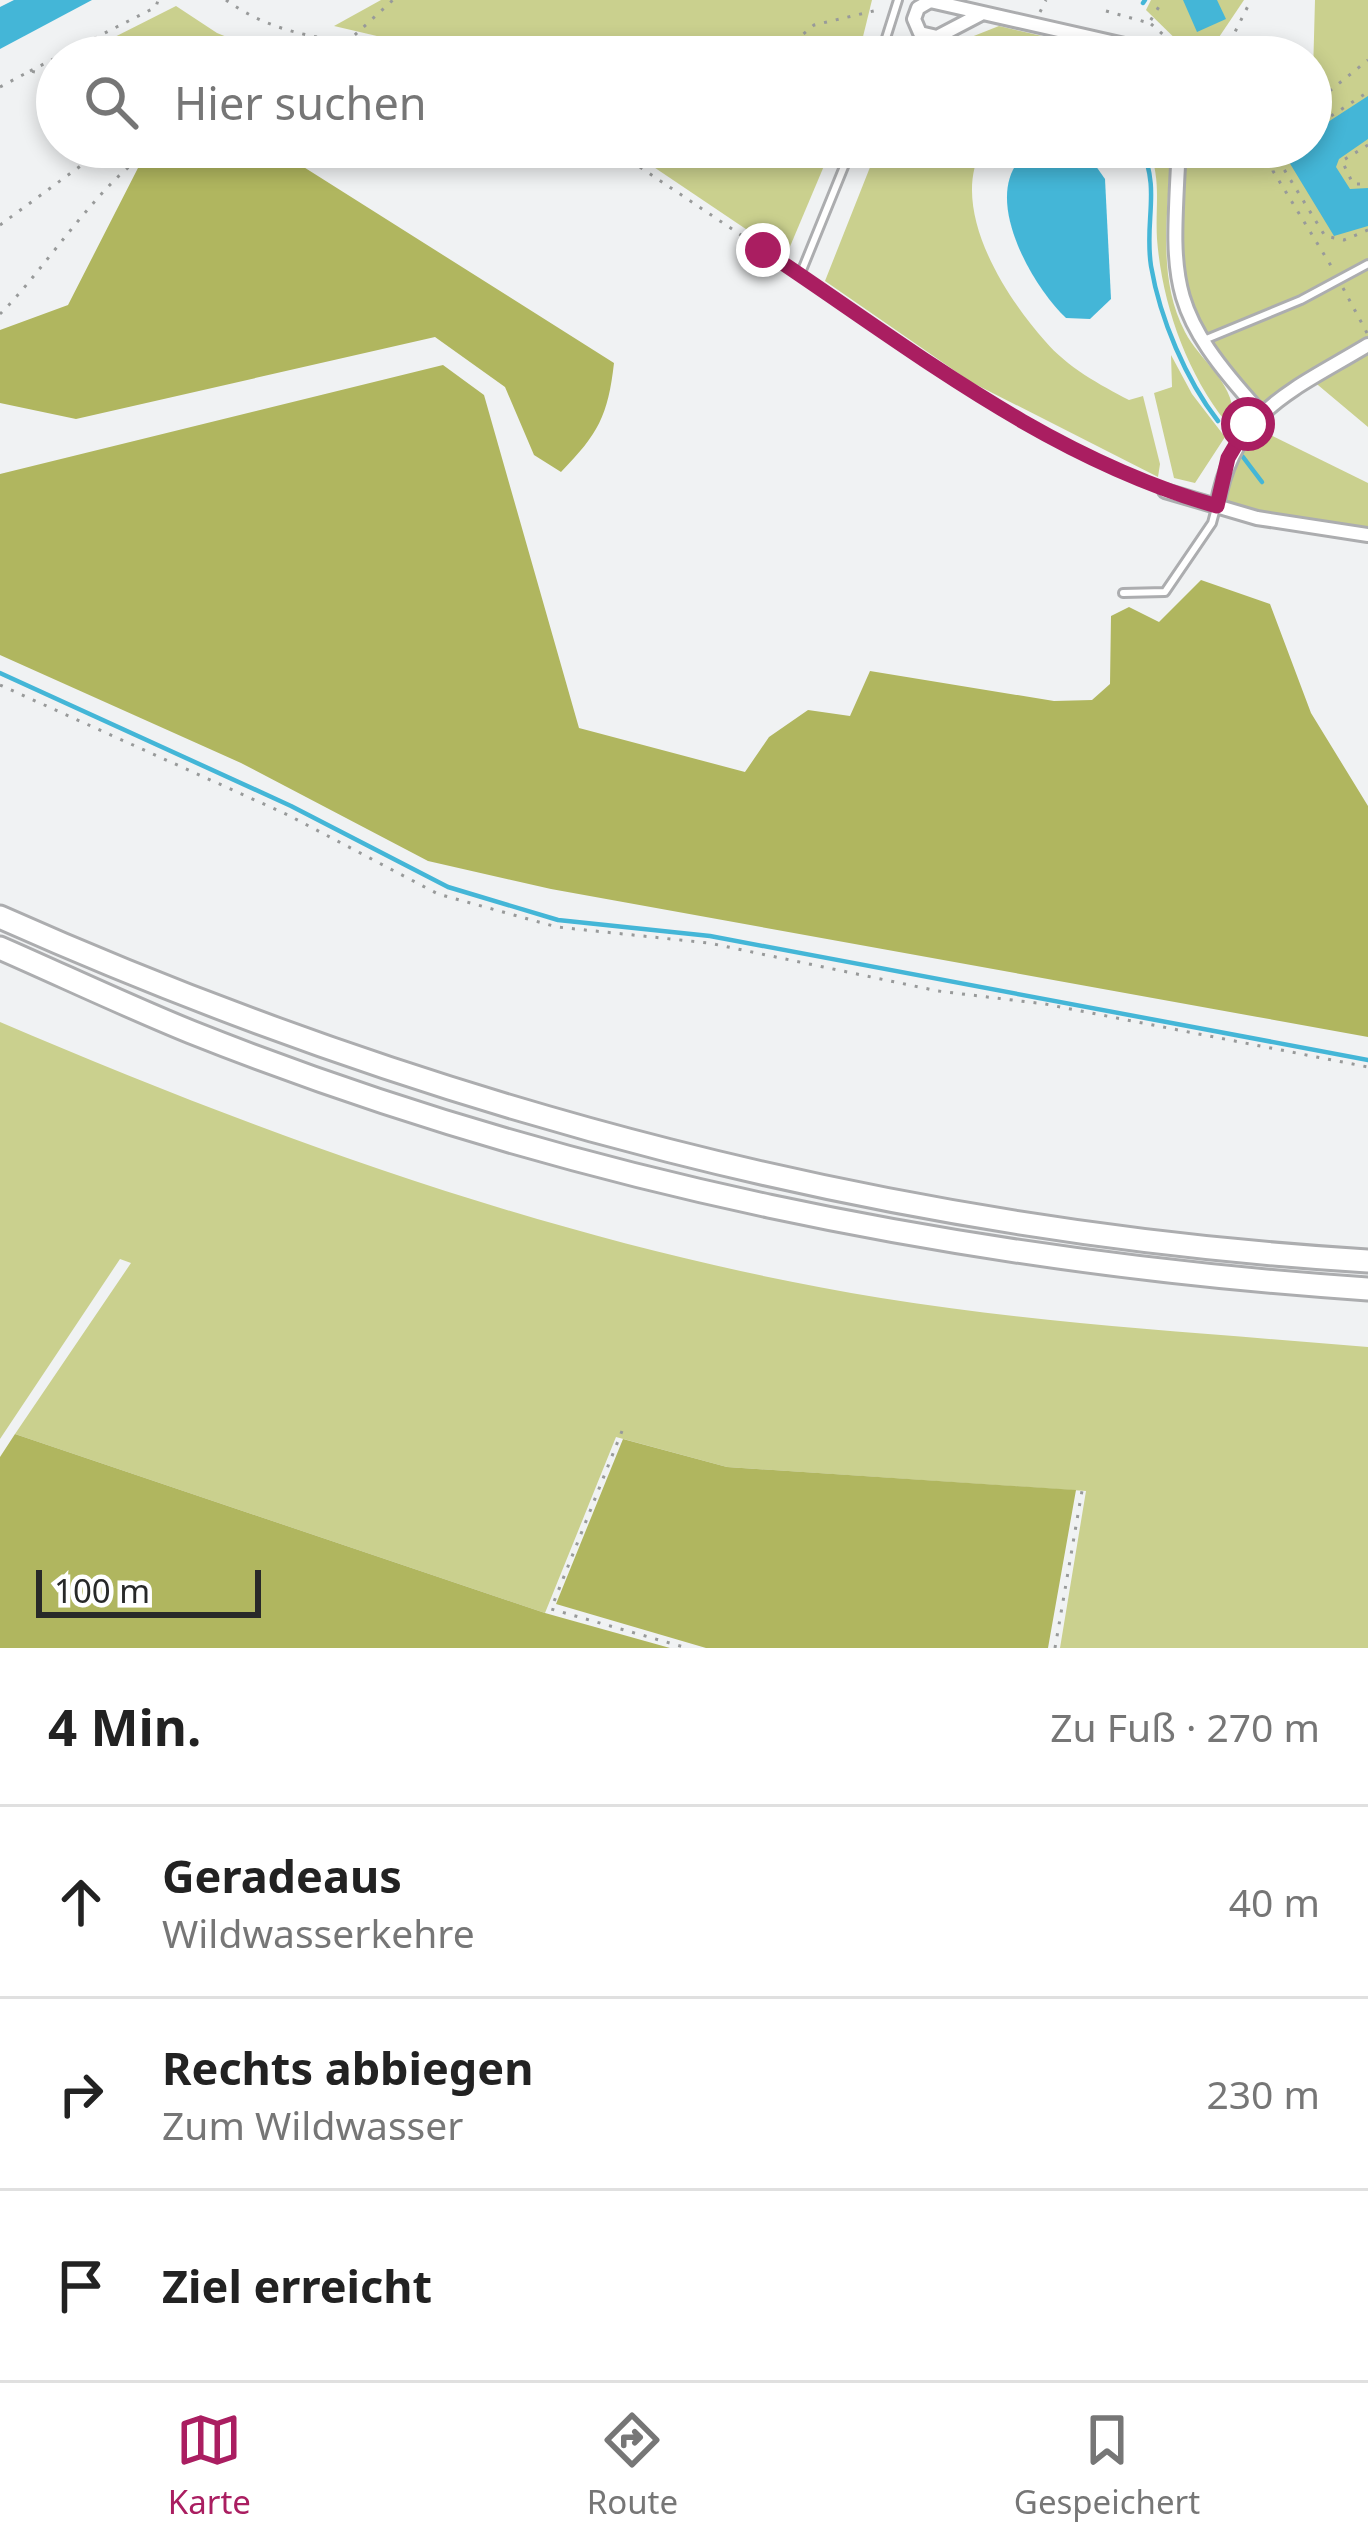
<!DOCTYPE html>
<html lang="de">
<meta charset="utf-8">
<style>
body{margin:0;font-family:"Noto Sans",sans-serif;background:#f6f6f6;color:#222}
.scale{position:absolute;left:36px;bottom:30px;width:225px;box-sizing:border-box;padding-left:12px;border:6px solid #282929;border-top:0;font-size:33px;line-height:42px;white-space:nowrap;color:#282929;-webkit-text-stroke:9px #fff;paint-order:stroke}
.stop{position:absolute;width:36px;height:36px;margin:-27px;border:9px solid #aa1e61;border-radius:50%;background:#fff}
.stop.end{background:#aa1e61;border-color:#fff;box-shadow:0 3px 12px #0008}
.list{margin:0;padding:0;list-style:none}
h2{display:flex;justify-content:space-between;align-items:center;height:156px;margin:0;padding:0 48px;font-size:51px}
h2 small{font-size:39px;font-weight:400;color:#767676}
.list li{display:grid;grid-template-columns:78px 1fr auto;gap:36px;align-items:center;box-sizing:border-box;height:192px;padding:0 48px;border-top:3px solid #e0e0e0}
.list b{display:block;font-size:45px;white-space:nowrap}
.list p{margin:0;font-size:39px;white-space:nowrap;color:#767676}
.list em{font-size:39px;font-style:normal;color:#767676}
.icon{flex:none;width:66px;height:66px;fill:none;stroke:currentColor;stroke-width:2;stroke-linecap:round;stroke-linejoin:round}
.map{position:relative;flex:none;width:1368px;height:1648px;overflow:hidden}
.search{position:absolute;background:#fff;box-shadow:0 6px 18px #0003;left:36px;right:36px;top:36px;height:132px;display:flex;align-items:center;gap:30px;box-sizing:border-box;padding:0 42px;border-radius:66px;color:#767676;font-size:45px}
.sheet{height:732px;background:#fff}
nav{display:flex;justify-content:space-around;align-items:center;box-sizing:border-box;height:168px;border-top:3px solid #e0e0e0;background:#fff;font-size:33px;color:#767676}
nav a{display:grid;justify-items:center;gap:6px}
nav .on{color:#aa1e61}
.map>svg:first-child{display:block}
</style>
<div class="map">
<svg width="1368" height="1648" viewBox="0 0 1368 1648">
<rect width="100%" height="100%" fill="#f0f2f3"/>
<g fill="#cad08e">
<polygon points="381,0 872,0 858,57 467,57 334,26"/>
<polygon points="1151,0 1244,0 1209,52 1193,56 1146,10"/>
<polygon points="1315,0 1368,0 1368,427 1312,380 1260,412 1200,341 1176,269 1178,167 1207,147 1311,147"/>
<polygon points="176,6 217,33 276,57 75,57"/>
<polygon points="999,26 1133,57 911,57 914,47 951,45"/>
<polygon points="624,147 832,147 786,256"/>
<path d="M878,147H983C948,207 1004,295 1045,341C1067,367 1100,385 1129,400L1143,396L1160,464L1158,477L971,382L825,281Z"/>
<path d="M1148,147H1170C1170,209 1155,274 1185,332C1200,361 1236,384 1233,419L1226,422C1186,372 1162,303 1157,239C1155,204 1162,180 1148,147Z"/>
<polygon points="1171,355 1192,394 1225,437 1195,483 1174,478 1154,393 1172,387"/>
<polygon points="1248,424 1368,483 1368,535 1217,506"/>
<path d="M0,1022C283,1143 576,1248 881,1298C1042,1324 1206,1333 1368,1347V1648H1060L1086,1491L727,1467L616,1437L545,1613L15,1434L131,1263L120,1259L0,1439Z"/>
</g>
<g fill="#b0b65f">
<path d="M215,147H272L614,363C608,416 598,434 561,472L534,455L505,387L435,337L76,419L0,403V330L68,305L139,166Z"/>
<polygon points="443,365 484,395 579,728 745,772 769,737 808,710 850,716 870,671 1054,701 1092,700 1110,684 1111,616 1129,607 1159,622 1201,580 1270,604 1311,713 1368,806 1368,1037 551,889 428,861 241,763 0,655 0,474"/>
<polygon points="15,1434 545,1613 670,1648 0,1648 0,1457"/>
<polygon points="623,1439 727,1467 1076,1490 1048,1648 706,1648 556,1604"/>
</g>
<g fill="#44b6d7">
<polygon points="14,0 92,0 0,49 0,7"/>
<polygon points="1183,0 1217,0 1226,19 1197,32"/>
<polygon points="1368,96 1368,139 1339,159 1336,167 1350,189 1368,188 1368,226 1334,236 1286,157 1291,147 1311,147 1311,133"/>
<path d="M1037,147L1086,152L1105,179L1111,299L1090,319L1066,318C1029,283 971,180 1037,147Z"/>
</g>
<g fill="none" stroke-linecap="round" stroke-linejoin="round">
<g stroke="#44b6d7" stroke-width="4.5">
<polyline points="1143,3 1145,0"/>
<path d="M1141,147C1161,190 1144,221 1151,266C1160,319 1186,380 1218,421"/>
<polyline points="1243,457 1262,482"/>
<polyline points="0,673 291,806 448,887 558,920 710,936 1368,1060"/>
</g>
<defs>
<g id="service">
<polyline points="880,57 898,0"/>
<polyline points="800,275 852,147"/>
<polyline points="1204,340 1301,300 1368,264"/>
<polyline points="1123,593 1165,592 1212,523 1216,508"/>
</g>
<g id="minor">
<polyline points="981,14 937,37 920,33 914,19 918,8 930,1 1129,46 1150,57"/>
<path d="M1179,147C1172,282 1165,308 1260,412"/>
<polyline points="1165,491 1257,518 1368,535"/>
<path d="M1217,506C1234,410 1292,391 1368,345"/>
</g>
<g id="motorway">
<path d="M0,917C433,1110 894,1232 1368,1261"/>
<path d="M0,948C64,976 127,1006 191,1032C565,1181 968,1262 1368,1289"/>
</g>
</defs>
<use href="#service" stroke="#acadaf" stroke-width="12"/>
<use href="#minor" stroke="#acadaf" stroke-width="18"/>
<use href="#motorway" stroke="#acadaf" stroke-width="27"/>
<g stroke="#989a9a" stroke-width="3" stroke-dasharray="3 9" stroke-linecap="butt">
<path d="M226,0C292,48 366,38 442,57"/>
<polyline points="1106,11 1149,23 1163,0"/>
<polyline points="1040,12 1046,0"/>
<polyline points="1151,24 1189,57"/>
<polyline points="346,43 393,0"/>
<polyline points="320,57 325,45"/>
<polyline points="776,57 814,25 882,9"/>
<polyline points="1210,57 1235,32 1251,0"/>
<polyline points="30,71 156,7 158,0"/>
<polyline points="0,87 30,71 57,76"/>
<polyline points="1311,106 1368,60"/>
<polyline points="1311,129 1368,92"/>
<polyline points="1368,145 1342,161 1353,184 1368,184"/>
<polyline points="610,147 793,270"/>
<polyline points="1268,147 1273,171 1333,269"/>
<polyline points="1286,147 1282,166 1325,236 1344,240 1368,230"/>
<polyline points="0,225 94,156 117,147"/>
<polyline points="811,282 1018,421 1152,486"/>
<polyline points="1343,288 1367,333"/>
<path d="M0,314C42,274 111,164 160,147"/>
<polyline points="0,685 288,815 438,894 557,927 709,943 938,991 1045,1004 1368,1067"/>
<polyline points="622,1431 551,1609 687,1648"/>
<polyline points="1055,1648 1083,1485"/>
</g>
<use href="#service" stroke="#fff" stroke-width="6"/>
<use href="#minor" stroke="#fff" stroke-width="12"/>
<use href="#motorway" stroke="#fff" stroke-width="21"/>
</g>
<g fill="none" stroke-linecap="round" stroke-linejoin="round">
<path stroke="#aa1e61" stroke-width="15" d="M763,250C909,347 1045,457 1217,506L1228,458L1248,424"/>
</g>
</svg>
<div class="scale">100 m</div>
<div class="stop" style="left:1248px;top:424px"></div>
<div class="stop end" style="left:763px;top:250px"></div>
<div class="search"><svg class="icon" aria-label="search" viewBox="0 0 24 24"><circle cx="10" cy="10" r="6"/><path d="M15 15l6 6"/></svg>Hier suchen</div>
</div>
<section class="sheet">
<h2>4 Min.<small>Zu Fuß · 270 m</small></h2>
<ul class="list">
<li><svg class="icon" aria-label="ahead" viewBox="0 0 24 24"><path d="M12 20V5M6 11l6-6 6 6"/></svg><div><b>Geradeaus</b><p>Wildwasserkehre</p></div><em>40 m</em></li>
<li><svg class="icon" aria-label="right" viewBox="0 0 24 24"><path d="M7 20v-9h11M14 6l5 5-5 5"/></svg><div><b>Rechts abbiegen</b><p>Zum Wildwasser</p></div><em>230 m</em></li>
<li><svg class="icon" aria-label="arrive" viewBox="0 0 24 24"><path d="M6 21V4h12l-3 4 3 4H6"/></svg><div><b>Ziel erreicht</b></div></li>
</ul>
</section>
<nav>
<a class="on"><svg class="icon" aria-label="map" viewBox="0 0 24 24"><path d="M3 6l6-2 6 2 6-2v14l-6 2-6-2-6 2zM9 4v14M15 6v14"/></svg>Karte</a>
<a><svg class="icon" aria-label="directions" viewBox="0 0 24 24"><path d="M12 3l9 9-9 9-9-9zM9 14v-3h6M13 9l2 2-2 2"/></svg>Route</a>
<a><svg class="icon" aria-label="saved" viewBox="0 0 24 24"><path d="M7 4h10v16l-5-4-5 4z"/></svg>Gespeichert</a>
</nav>
